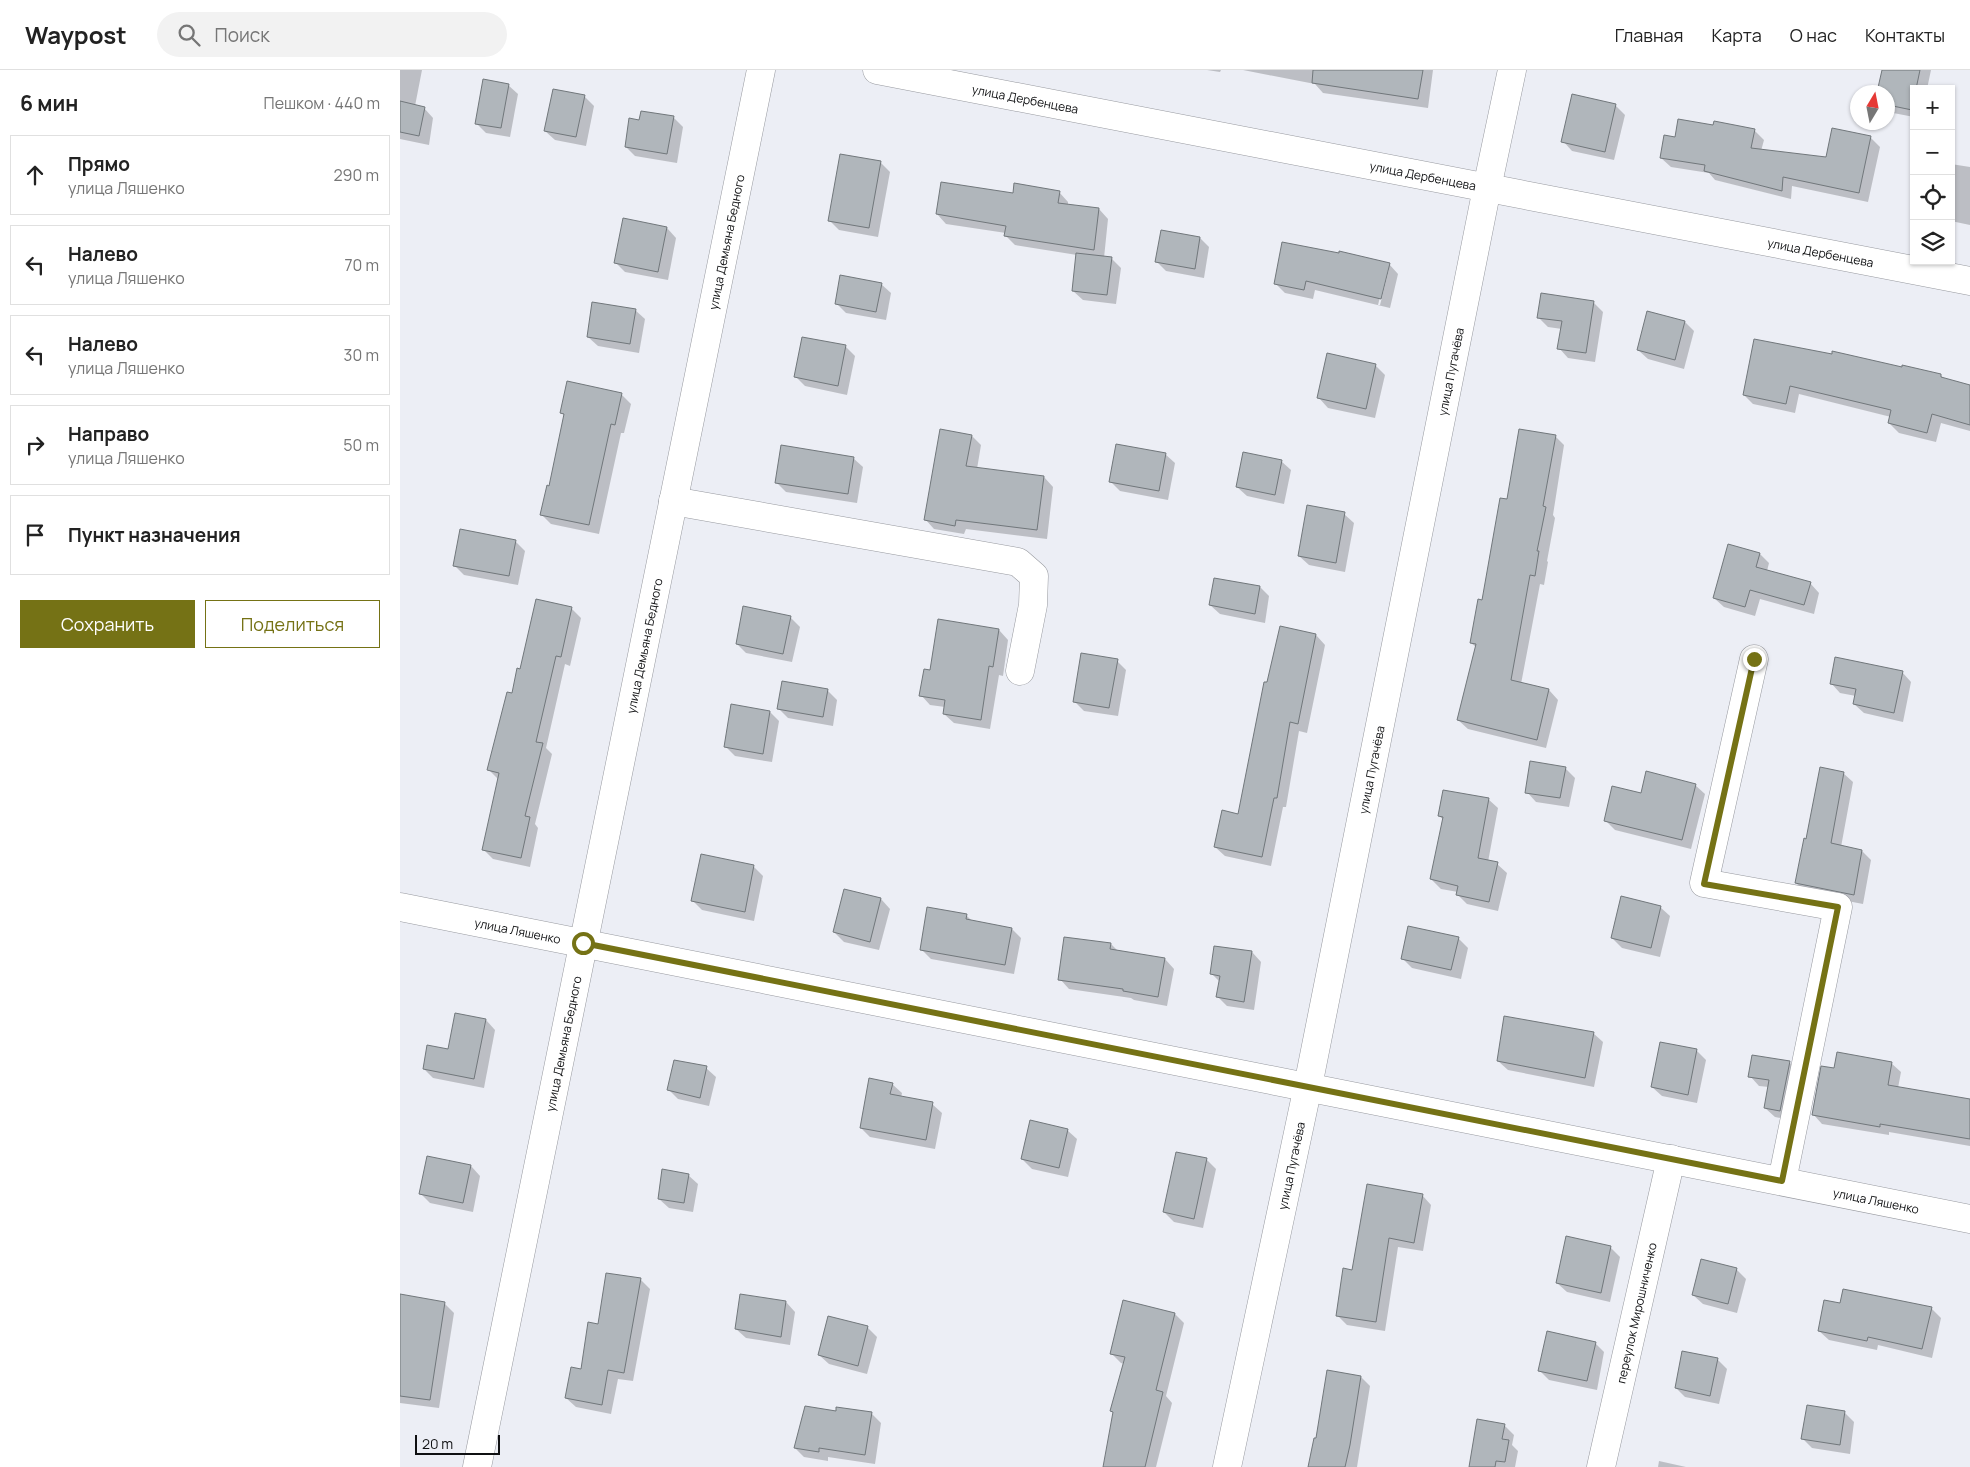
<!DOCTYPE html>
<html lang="ru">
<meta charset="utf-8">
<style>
body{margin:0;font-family:Manrope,sans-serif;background:#f2f2f2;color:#222}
.controls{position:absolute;right:15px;top:15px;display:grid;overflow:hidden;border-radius:0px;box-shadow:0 1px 4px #0004}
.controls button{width:45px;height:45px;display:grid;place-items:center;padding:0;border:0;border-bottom:1px solid #e0e0e0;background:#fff;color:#222;font:25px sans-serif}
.compass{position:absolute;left:1450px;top:15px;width:45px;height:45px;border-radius:50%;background:#fff;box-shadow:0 1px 4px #0004;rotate:10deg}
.scale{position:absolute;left:15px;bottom:12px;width:85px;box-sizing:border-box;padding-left:5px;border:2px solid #0f1012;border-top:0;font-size:14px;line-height:18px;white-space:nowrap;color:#0f1012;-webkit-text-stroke:4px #eceef5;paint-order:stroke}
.stop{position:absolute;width:15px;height:15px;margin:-11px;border:4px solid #757215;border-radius:50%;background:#fff}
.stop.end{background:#757215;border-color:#fff;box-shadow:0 1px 5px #0008}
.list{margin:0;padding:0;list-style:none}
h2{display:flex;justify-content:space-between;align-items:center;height:65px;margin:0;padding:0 20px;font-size:21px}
h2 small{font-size:16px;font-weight:400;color:#767676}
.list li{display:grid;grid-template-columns:32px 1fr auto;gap:15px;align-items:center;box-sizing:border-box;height:80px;margin:0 10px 10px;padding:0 10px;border:1px solid #e0e0e0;border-radius:0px}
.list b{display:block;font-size:19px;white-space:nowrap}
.list p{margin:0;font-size:16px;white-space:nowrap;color:#767676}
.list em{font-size:16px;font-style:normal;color:#767676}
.actions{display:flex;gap:10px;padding:15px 20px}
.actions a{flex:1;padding:11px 0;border:1px solid #757215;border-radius:0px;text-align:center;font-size:18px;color:#757215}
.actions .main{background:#757215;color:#fff}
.icon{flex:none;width:28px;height:28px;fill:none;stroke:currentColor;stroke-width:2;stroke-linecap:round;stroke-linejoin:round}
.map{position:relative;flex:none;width:1570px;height:1397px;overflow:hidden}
header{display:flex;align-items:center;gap:30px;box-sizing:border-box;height:70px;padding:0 25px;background:#fff;border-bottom:1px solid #e0e0e0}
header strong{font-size:24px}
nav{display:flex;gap:28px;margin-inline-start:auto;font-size:18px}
.search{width:350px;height:45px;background:#f2f2f2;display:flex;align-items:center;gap:12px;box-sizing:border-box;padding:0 18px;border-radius:28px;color:#767676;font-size:19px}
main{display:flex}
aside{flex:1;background:#fff}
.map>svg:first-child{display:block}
</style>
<header>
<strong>Waypost</strong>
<div class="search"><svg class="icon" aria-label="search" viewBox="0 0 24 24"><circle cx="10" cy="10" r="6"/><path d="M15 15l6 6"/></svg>Поиск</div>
<nav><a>Главная</a><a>Карта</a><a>О нас</a><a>Контакты</a></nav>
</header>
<main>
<aside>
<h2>6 мин<small>Пешком · 440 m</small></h2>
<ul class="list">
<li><svg class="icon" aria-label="ahead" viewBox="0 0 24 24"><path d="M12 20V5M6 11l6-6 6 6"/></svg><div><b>Прямо</b><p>улица Ляшенко</p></div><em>290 m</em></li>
<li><svg class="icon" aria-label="left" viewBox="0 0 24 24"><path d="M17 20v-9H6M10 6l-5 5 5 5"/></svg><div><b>Налево</b><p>улица Ляшенко</p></div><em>70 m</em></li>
<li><svg class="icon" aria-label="left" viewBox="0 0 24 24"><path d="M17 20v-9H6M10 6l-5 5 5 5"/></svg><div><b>Налево</b><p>улица Ляшенко</p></div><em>30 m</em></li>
<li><svg class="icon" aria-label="right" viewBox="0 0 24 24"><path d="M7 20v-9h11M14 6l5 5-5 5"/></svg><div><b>Направо</b><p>улица Ляшенко</p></div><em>50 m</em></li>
<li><svg class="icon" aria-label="arrive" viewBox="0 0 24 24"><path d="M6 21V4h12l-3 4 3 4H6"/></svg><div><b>Пункт назначения</b></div></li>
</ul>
<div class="actions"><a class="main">Сохранить</a><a>Поделиться</a></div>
</aside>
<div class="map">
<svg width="1570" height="1397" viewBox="0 0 1570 1397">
<rect width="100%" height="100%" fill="#eceef5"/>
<g fill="#0003" fill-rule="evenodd">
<polygon points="0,0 22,0 15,36 24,38 33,48 29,75 0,69"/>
<polygon points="807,0 821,0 820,2"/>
<polygon points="843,0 1033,0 1028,38 923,23 915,14"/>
<polygon points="1483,0 1531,0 1527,19 1514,19 1514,47 1488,42 1488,22 1479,22"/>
<polygon points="108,15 118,24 110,67 86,63 76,53"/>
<polygon points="184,26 194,36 186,76 155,70 145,61"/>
<polygon points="1215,35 1225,45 1214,90 1172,81 1163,71"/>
<polygon points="273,47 283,57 277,93 235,86 226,77 240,51"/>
<polygon points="1354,60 1364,70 1361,81 1427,88 1433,60 1471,68 1480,77 1468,132 1392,116 1391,129 1315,110 1309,103 1271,97 1261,88 1276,68"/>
<polygon points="481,93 490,102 478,167 439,160 429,150"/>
<polygon points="1551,94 1570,97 1570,155 1551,151"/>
<polygon points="659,122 668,132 668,136 699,139 708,149 704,188 711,188 721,198 716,234 683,230 673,221 677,185 615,175 606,166 606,163 546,154 537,144 614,125"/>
<polygon points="224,149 267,158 276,168 268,210 225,202 215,192"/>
<polygon points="800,168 809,177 804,208 766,201 756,191"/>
<path d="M989,194L998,204L990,238L915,220L913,229L885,223L875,213ZM987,199H989L980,235H978Z"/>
<polygon points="481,214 491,223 486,250 446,243 436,233"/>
<polygon points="1193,232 1203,242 1195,292 1168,288 1159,278 1162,259 1148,257 1138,247"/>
<polygon points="235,240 245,249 239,283 198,276 188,267"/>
<polygon points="1285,252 1294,261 1284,299 1248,289 1238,280"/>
<polygon points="1355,270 1541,306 1545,310 1570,316 1570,361 1541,353 1536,372 1499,363 1489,353 1491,347 1399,324 1395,343 1353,334 1344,325"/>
<polygon points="445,276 455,286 447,325 405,316 396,307"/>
<polygon points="975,295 985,305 975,348 928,338 919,328"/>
<polygon points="221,324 231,334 224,363 221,363 199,464 151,454 142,445 150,417 165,346 161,342"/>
<polygon points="572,366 581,375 577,399 644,407 653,417 647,469 566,459 564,464 534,459 525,449"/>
<polygon points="1155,366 1164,375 1153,445 1155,448 1147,491 1148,492 1144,515 1140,514 1121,614 1149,620 1158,630 1146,678 1068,659 1058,650 1076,577 1071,573 1108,431"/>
<polygon points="765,384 775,393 768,430 720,421 711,412"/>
<polygon points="453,388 463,397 457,433 386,422 376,412"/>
<polygon points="881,391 891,400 884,434 847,426 837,417"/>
<polygon points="944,444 954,453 945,502 909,495 899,486"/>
<polygon points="115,471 125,481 118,515 64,505 54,495"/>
<polygon points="1329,475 1360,484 1369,493 1367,501 1410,513 1419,523 1414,544 1360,529 1355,546 1324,537 1314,528"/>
<polygon points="860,517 869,526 865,553 820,544 810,535"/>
<polygon points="171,538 181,548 170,596 165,594 146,678 152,684 135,754 138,758 130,797 93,789 83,779 99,710 89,700 121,601"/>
<polygon points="390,547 400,557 392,592 346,583 337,574"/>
<polygon points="599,560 608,570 603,606 599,605 590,659 554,653 544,644 545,637 530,635 521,625 531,602"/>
<polygon points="916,565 925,575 907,663 899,661 886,737 883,737 871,796 825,786 815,777 839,745 868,614"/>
<polygon points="717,591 726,600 718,646 684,641 674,631"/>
<polygon points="1502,602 1511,612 1503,652 1464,643 1454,634 1456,626 1440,623 1431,613"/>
<polygon points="427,620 437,630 433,656 388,648 379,639"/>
<polygon points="370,642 379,651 372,692 335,686 326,677"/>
<polygon points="1165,698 1175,708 1169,737 1136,732 1127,722"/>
<polygon points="1443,703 1453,712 1441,777 1462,781 1471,790 1463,834 1406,823 1396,813 1407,770"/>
<polygon points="1295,715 1305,724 1291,779 1215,760 1205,750 1242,725"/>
<polygon points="1088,729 1098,738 1088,792 1097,794 1107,803 1098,841 1067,834 1058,825 1058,822 1041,819 1031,809 1044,750 1039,746"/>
<polygon points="302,786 354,797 363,806 354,851 302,840 293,831"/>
<polygon points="481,829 490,839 479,880 444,872 434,862"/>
<polygon points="1260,837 1270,846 1260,887 1222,878 1212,868"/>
<polygon points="566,845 572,851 612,859 621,868 614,904 531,889 521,879"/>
<polygon points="1058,868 1068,878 1061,909 1012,898 1002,888"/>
<polygon points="711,874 718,881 765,889 774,899 767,936 734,930 731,928 669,919 660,909"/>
<polygon points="852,882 861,892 854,940 827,936 818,927 820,912 811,903"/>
<polygon points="86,950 95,960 84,1018 33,1008 24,999"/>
<polygon points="1193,963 1203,972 1194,1017 1108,1000 1098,991"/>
<polygon points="1296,980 1306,990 1297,1033 1262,1026 1252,1017"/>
<polygon points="1353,987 1390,993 1399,1002 1390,1050 1375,1047 1365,1038 1369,1017 1359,1016 1350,1006"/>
<polygon points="1491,993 1501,1002 1498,1018 1570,1029 1570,1076 1489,1062 1489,1065 1422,1054 1413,1044 1435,1000"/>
<polygon points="306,998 316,1007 309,1036 278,1029 269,1020"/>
<polygon points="492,1014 502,1023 501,1028 532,1034 542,1043 535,1079 470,1067 461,1058"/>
<polygon points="667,1060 677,1069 668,1107 632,1099 622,1089"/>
<polygon points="28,1088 71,1096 80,1106 73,1142 30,1133 21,1124"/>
<polygon points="806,1089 816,1099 803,1158 774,1152 764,1142"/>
<polygon points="288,1105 298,1114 293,1142 269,1138 259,1129"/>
<polygon points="1022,1125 1031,1135 1023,1181 998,1177 985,1261 947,1255 937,1245 953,1201"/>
<polygon points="1210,1177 1220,1187 1210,1232 1167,1222 1157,1213"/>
<polygon points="1336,1199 1346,1209 1337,1243 1303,1234 1293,1225"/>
<polygon points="240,1209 250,1219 233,1311 218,1309 211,1344 176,1337 166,1328 182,1300 199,1255"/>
<polygon points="0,1225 44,1233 54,1243 39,1338 0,1333"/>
<polygon points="386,1232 395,1242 390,1275 346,1268 336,1259"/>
<polygon points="1441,1234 1531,1238 1541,1248 1532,1288 1478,1275 1477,1280 1429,1270 1419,1261"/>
<polygon points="775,1244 784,1253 766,1326 772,1333 756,1397 704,1397 714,1343 711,1341 724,1294 721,1293 711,1283"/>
<polygon points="467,1257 477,1267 467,1304 429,1294 419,1285"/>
<polygon points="1195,1273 1204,1282 1197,1320 1149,1310 1139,1300"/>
<polygon points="1317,1289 1327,1299 1319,1334 1285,1327 1276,1318"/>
<polygon points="961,1307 970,1316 957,1397 910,1397 917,1370"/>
<polygon points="437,1342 471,1343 481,1353 475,1394 428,1387 428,1391 404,1387 395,1378"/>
<polygon points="1445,1343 1454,1352 1450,1384 1412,1378 1403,1369"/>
<polygon points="1104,1355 1114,1365 1112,1375 1118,1381 1115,1397 1070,1397"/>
<polygon points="1259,1391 1286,1397 1258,1397"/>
</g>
<g fill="#b0b6bb" stroke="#71777b">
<polygon points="913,0 1023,0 1018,29 912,13"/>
<polygon points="1482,0 1520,0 1516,19 1514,19 1512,40 1488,35 1488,22 1477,22"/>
<polygon points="83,9 109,14 101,58 75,54"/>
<polygon points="153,19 185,25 176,67 144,61"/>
<polygon points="1172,24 1216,34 1205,82 1161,72"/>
<polygon points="0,31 25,37 19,66 0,62"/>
<polygon points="241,41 274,46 267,84 225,77 229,48 239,50"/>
<polygon points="1278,49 1313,55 1314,51 1355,59 1351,78 1426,87 1432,58 1471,66 1459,123 1383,107 1382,121 1304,101 1305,95 1260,88 1264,65 1275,67"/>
<polygon points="440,84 481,91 469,158 428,151"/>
<polygon points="541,112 613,123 614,113 660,121 658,133 699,138 694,180 604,166 606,156 536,144"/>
<polygon points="223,148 267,157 258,202 214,193"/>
<polygon points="761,160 800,167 795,199 755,192"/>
<polygon points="882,172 939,183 939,181 990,193 981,229 906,211 904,220 874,214"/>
<polygon points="676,183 712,187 707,225 672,221"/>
<polygon points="440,205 482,213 476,242 435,234"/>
<polygon points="1141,223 1194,231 1186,283 1157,279 1162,251 1137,248"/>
<polygon points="192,232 236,239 230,274 187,267"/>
<polygon points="1247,241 1285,251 1275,290 1237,280"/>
<polygon points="402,267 446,275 438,316 394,307"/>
<polygon points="1354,269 1432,284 1432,281 1502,297 1502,295 1541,304 1541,307 1570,315 1570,355 1532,344 1527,363 1488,353 1491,340 1390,316 1386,334 1343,325"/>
<polygon points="927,283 976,294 966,339 917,328"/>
<polygon points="167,311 222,323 215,355 211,354 189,455 140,445 147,415 149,416 164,344 160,343"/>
<polygon points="540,359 572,365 566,396 644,406 637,460 556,450 555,456 524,450"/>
<polygon points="1119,359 1156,365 1143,436 1146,437 1137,481 1139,481 1135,506 1130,505 1111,610 1149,619 1137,670 1057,650 1076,574 1070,573 1078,529 1082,530 1100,428 1107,429"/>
<polygon points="716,374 766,383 759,421 709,412"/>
<polygon points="381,375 454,387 448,424 375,413"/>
<polygon points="843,382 882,390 875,425 836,417"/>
<polygon points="907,435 945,442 936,493 898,486"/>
<polygon points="60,459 116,470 109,506 53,496"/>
<polygon points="1328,474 1360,483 1356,497 1411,512 1404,535 1350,520 1345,537 1313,528"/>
<polygon points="814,508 860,516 855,544 809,535"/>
<polygon points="136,529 172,537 161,587 156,586 136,672 143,673 125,746 130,747 121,788 82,780 99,703 87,700 107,622 112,623 117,598 120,599"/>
<polygon points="343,536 391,546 383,584 336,574"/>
<polygon points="538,549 599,559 593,597 589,596 581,650 543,644 545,630 519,626 524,599 530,600"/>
<polygon points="880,556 916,564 898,654 890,652 877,728 874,728 862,787 814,777 822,740 838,744 864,612 867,612"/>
<polygon points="681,583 718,589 709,638 673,632"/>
<polygon points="1435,587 1503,601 1494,643 1453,634 1456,619 1430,614"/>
<polygon points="382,611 428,619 423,647 377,639"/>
<polygon points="331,634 370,641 363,684 324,677"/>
<polygon points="1130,691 1166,697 1160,728 1125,723"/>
<polygon points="1420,697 1444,702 1431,773 1462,780 1454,825 1395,813 1404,768 1406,769"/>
<polygon points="1246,701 1296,714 1282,770 1204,751 1212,716 1241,723"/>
<polygon points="1043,720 1089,728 1078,788 1098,792 1089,832 1056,825 1058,816 1030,809 1043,747 1038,746"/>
<polygon points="301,784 354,795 345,842 291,831"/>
<polygon points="444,819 481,828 470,872 433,862"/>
<polygon points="1221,826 1261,836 1251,878 1211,868"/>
<polygon points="527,837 567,844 566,849 612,858 605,895 520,880"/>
<polygon points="1008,856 1059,867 1051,900 1001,889"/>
<polygon points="664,867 711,873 710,879 765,888 758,927 723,921 723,919 658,910"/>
<polygon points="814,876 852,881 844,932 816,927 820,906 810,904"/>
<polygon points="55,943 86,949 74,1009 23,999 27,975 48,979"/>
<polygon points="1104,946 1194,962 1185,1008 1097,991"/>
<polygon points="1260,972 1297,979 1288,1025 1251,1017"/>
<polygon points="1437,982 1492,992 1488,1015 1570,1029 1570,1069 1480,1054 1480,1057 1412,1045 1421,996 1434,998"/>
<polygon points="1352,985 1390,991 1380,1041 1364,1038 1369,1010 1348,1007"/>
<polygon points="274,990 307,996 300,1028 267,1020"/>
<polygon points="469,1008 493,1013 490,1024 533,1032 526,1070 460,1058"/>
<polygon points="630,1050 668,1059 659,1098 621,1089"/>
<polygon points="776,1082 807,1088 794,1149 763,1142"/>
<polygon points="27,1086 71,1095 63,1133 19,1124"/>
<polygon points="262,1099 289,1104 284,1133 258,1129"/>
<polygon points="967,1114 1023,1124 1014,1173 989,1168 976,1252 936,1246 943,1198 952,1200"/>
<polygon points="1166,1166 1211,1176 1201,1223 1156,1213"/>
<polygon points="1301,1189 1337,1198 1328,1234 1292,1225"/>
<polygon points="206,1203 241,1208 224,1303 208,1300 202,1335 165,1328 171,1297 181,1299 188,1252 198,1254"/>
<polygon points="1443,1219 1532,1237 1522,1279 1468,1267 1467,1271 1418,1261 1424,1230 1440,1233"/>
<polygon points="0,1224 45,1232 30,1330 0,1326"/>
<polygon points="340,1224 386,1231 381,1267 335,1259"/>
<polygon points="723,1230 775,1243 756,1320 763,1322 745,1397 703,1397 713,1342 710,1341 725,1287 710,1284"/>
<polygon points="428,1246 468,1256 458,1296 418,1285"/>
<polygon points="1147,1261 1196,1272 1187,1311 1138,1301"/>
<polygon points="1282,1281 1318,1288 1310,1326 1275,1318"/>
<polygon points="927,1300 961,1306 950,1375 945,1397 908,1397 914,1368 916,1368"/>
<polygon points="1407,1335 1445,1341 1440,1375 1401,1369"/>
<polygon points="405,1336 436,1341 436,1337 472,1342 465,1385 419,1378 419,1382 394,1378"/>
<polygon points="1077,1349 1105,1354 1102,1369 1109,1370 1105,1392 1096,1391 1095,1397 1069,1397"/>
</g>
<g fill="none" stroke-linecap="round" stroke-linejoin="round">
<defs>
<g id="street">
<path id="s1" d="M477,0L1570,211"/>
<polyline points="273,431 618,492 634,506 633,535 620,601"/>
<polyline points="1354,589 1304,813 1438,837 1382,1111"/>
<path id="s2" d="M0,837L1570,1149"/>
<path id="s3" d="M827,1397L908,1016L1087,118L1112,0"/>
<path id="s4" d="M1201,1397L1271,1089"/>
</g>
<g id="secondary">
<path id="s5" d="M77,1397L361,0"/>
</g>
</defs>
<use href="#street" stroke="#97999f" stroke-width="29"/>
<use href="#secondary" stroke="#97999f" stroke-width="29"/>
<use href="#street" stroke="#fff" stroke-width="28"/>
<use href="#secondary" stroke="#fff" stroke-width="28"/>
</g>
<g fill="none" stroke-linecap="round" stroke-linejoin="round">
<polyline stroke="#757215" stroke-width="6" points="183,873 1382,1111 1438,837 1304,814 1354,589"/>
</g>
<g text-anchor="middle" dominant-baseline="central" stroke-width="4" stroke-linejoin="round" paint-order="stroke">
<g font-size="12" fill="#0f1012" stroke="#eceef5">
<text stroke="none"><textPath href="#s1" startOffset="151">улица Дербенцева</textPath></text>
<text stroke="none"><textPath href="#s1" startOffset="556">улица Дербенцева</textPath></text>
<text stroke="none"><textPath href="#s5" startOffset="1250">улица Демьяна Бедного</textPath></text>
<text stroke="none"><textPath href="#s1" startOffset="961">улица Дербенцева</textPath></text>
<text stroke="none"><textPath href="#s3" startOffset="1118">улица Пугачёва</textPath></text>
<text stroke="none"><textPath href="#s5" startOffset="838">улица Демьяна Бедного</textPath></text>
<text stroke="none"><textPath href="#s3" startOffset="712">улица Пугачёва</textPath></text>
<text stroke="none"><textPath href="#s2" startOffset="120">улица Ляшенко</textPath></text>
<text stroke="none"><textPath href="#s5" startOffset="432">улица Демьяна Бедного</textPath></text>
<text stroke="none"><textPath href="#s3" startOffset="308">улица Пугачёва</textPath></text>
<text stroke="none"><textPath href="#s2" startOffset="1505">улица Ляшенко</textPath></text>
<text stroke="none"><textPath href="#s4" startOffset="158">переулок Мирошниченко</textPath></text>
</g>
</g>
</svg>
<div class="controls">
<button>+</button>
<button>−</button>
<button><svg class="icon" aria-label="locate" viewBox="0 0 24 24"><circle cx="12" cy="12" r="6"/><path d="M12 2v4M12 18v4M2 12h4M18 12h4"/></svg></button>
<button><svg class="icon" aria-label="layers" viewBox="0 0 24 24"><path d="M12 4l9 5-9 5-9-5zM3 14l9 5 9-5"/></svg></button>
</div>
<svg class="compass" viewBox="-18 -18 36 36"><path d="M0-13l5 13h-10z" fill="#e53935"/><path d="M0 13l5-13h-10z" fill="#767676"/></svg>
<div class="scale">20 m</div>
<div class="stop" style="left:183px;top:873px"></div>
<div class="stop end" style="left:1354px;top:589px"></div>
</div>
</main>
